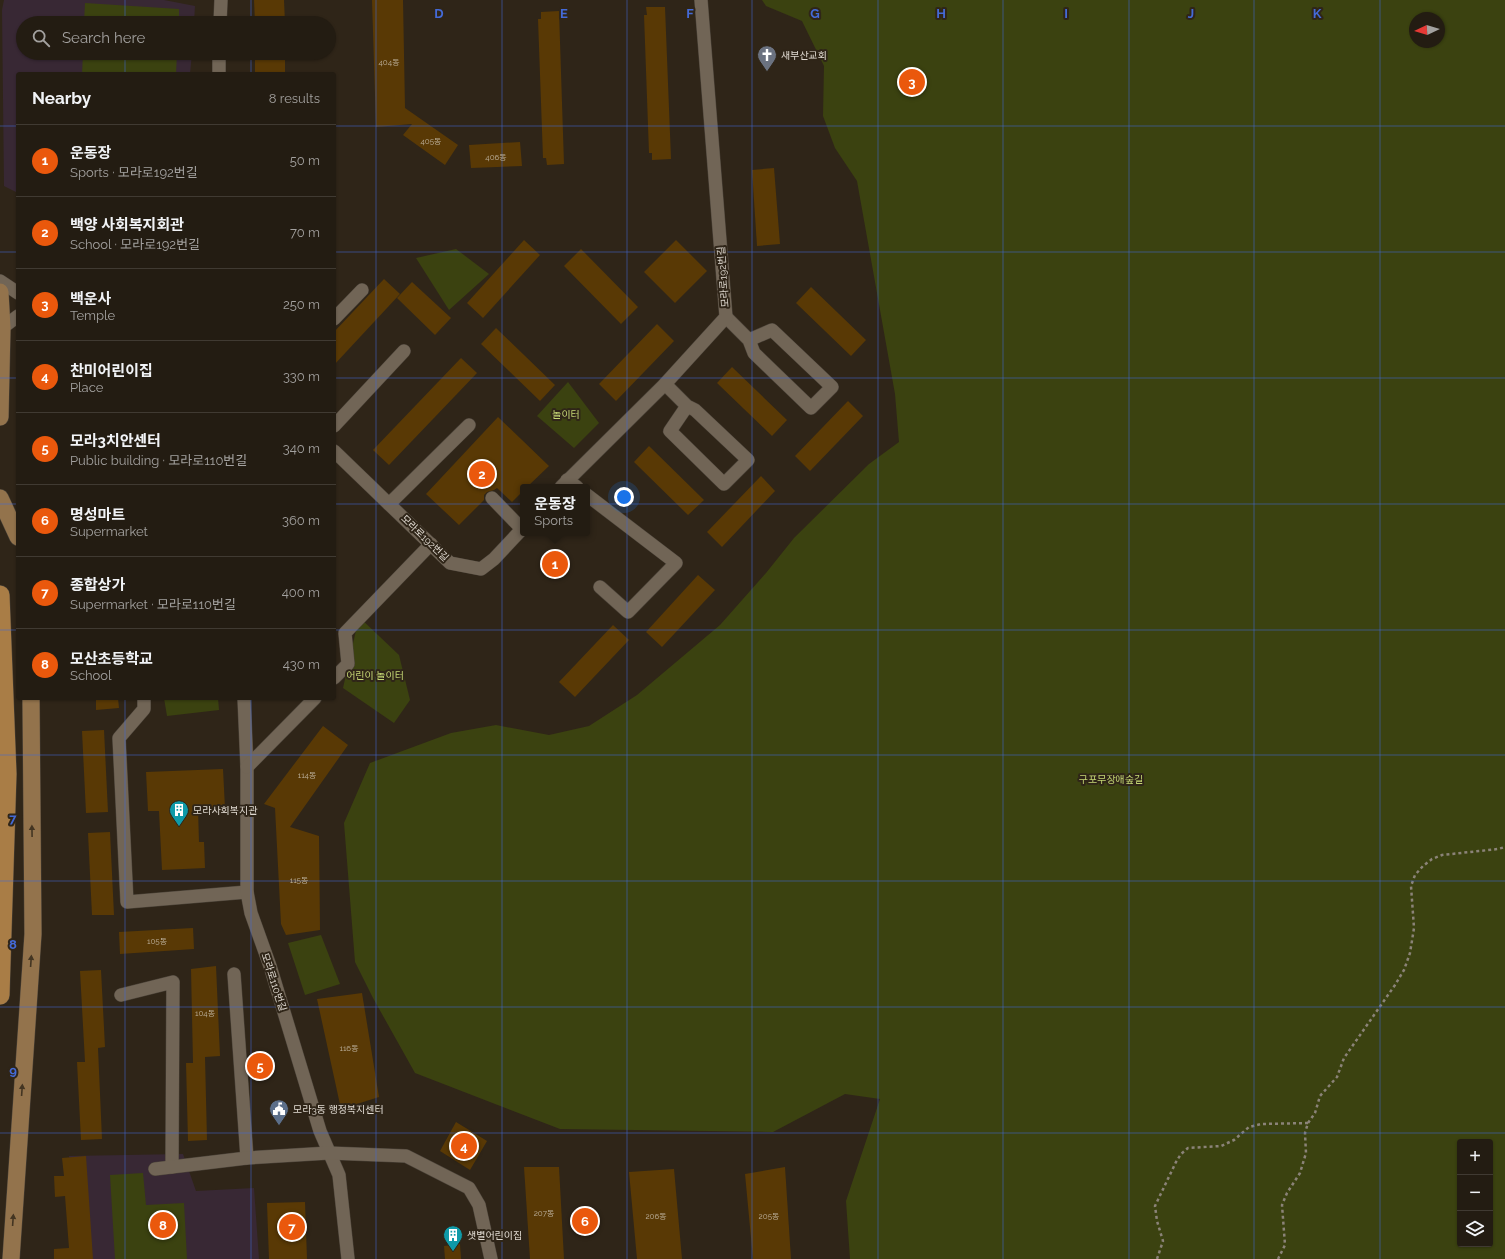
<!DOCTYPE html>
<meta charset="utf-8">
<style>
body{margin:0;font-family:Raleway,"Noto Sans KR",sans-serif;background:#2f2920;color:#f1f3f6}
.controls{position:absolute;right:12px;bottom:12px;display:grid;overflow:hidden;border-radius:4px;box-shadow:0 1px 3px #0004}
.controls button{width:36px;height:36px;display:grid;place-items:center;padding:0;border:0;border-bottom:1px solid #403a32;background:#231c12;color:#f1f3f6;font:20px sans-serif}
.compass{position:absolute;left:1409px;top:12px;width:36px;height:36px;border-radius:50%;background:#231c12;box-shadow:0 1px 3px #0004;rotate:266deg}
.you{position:absolute;left:624px;top:497px;width:14px;height:14px;margin:-10px;border:3px solid #fff;border-radius:50%;background:#1a73e8;box-shadow:0 0 0 6px #1a73e833}
.badge{display:grid;place-items:center;width:26px;height:26px;border-radius:50%;background:#ea580c;color:#fff;font-size:13px;font-weight:700}
.pin{position:absolute;translate:-50% -50%;border:2px solid #fff;box-shadow:0 1px 4px #0006}
.popup{position:absolute;left:520px;top:484px;width:70px;height:52px;box-sizing:border-box;display:grid;place-content:center;border-radius:4px;background:#231c12;filter:drop-shadow(0 1px 3px #0005);font-size:13px;white-space:nowrap;color:#a3a19f}
.popup b{font-size:15px;color:#f1f3f6}
.popup::after{content:'';position:absolute;left:50%;top:100%;margin-left:-8px;border:8px solid transparent;border-top-color:#231c12}
.list{margin:0;padding:0;list-style:none}
h2{display:flex;justify-content:space-between;align-items:center;height:52px;margin:0;padding:0 16px;font-size:17px}
h2 small{font-size:13px;font-weight:400;color:#a3a19f}
.list li{display:grid;grid-template-columns:26px 1fr auto;gap:12px;align-items:center;box-sizing:border-box;height:72px;padding:0 16px;border-top:1px solid #403a32}
.list b{display:block;font-size:15px;white-space:nowrap}
.list p{margin:0;font-size:13px;white-space:nowrap;color:#a3a19f}
.list em{font-size:13px;font-style:normal;color:#a3a19f}
.icon{flex:none;width:22px;height:22px;fill:none;stroke:currentColor;stroke-width:2;stroke-linecap:round;stroke-linejoin:round}
.map{position:relative;flex:none;width:1505px;height:1259px;overflow:hidden}
.search{position:absolute;background:#231c12;box-shadow:0 1px 3px #0004;left:16px;top:16px;width:320px;height:44px;display:flex;align-items:center;gap:10px;box-sizing:border-box;padding:0 14px;border-radius:22px;color:#a3a19f;font-size:15px}
.panel{position:absolute;background:#231c12;box-shadow:0 1px 3px #0004;left:16px;top:72px;width:320px;height:628px;border-radius:4px}
.map>svg:first-child{display:block}
</style>
<div class="map">
<svg width="1505" height="1259" viewBox="0 0 1505 1259">
<rect width="100%" height="100%" fill="#2f2518"/>
<g fill="#382834">
<polygon points="4,0 164,0 195,6 194,23 23,23 23,53 192,53 190,74 18,74 18,192 16,192 4,186 2,10"/>
<polygon points="183,1154 196,1191 254,1188 259,1259 71,1259 69,1156"/>
</g>
<g fill="#3b4210" fill-rule="evenodd">
<path d="M762,0H1505V1259H850L846,1201L880,1099L845,1094L773,1132L560,1129L415,1073L373,998L355,962L344,823L370,763L451,733L496,725L549,735L589,726L637,695L720,625L766,573L794,538L869,464L899,442L895,394L857,181L835,148L823,116L824,66L802,21L766,6ZM1415,18H1439V42H1415ZM1460,1142H1490V1244H1460Z"/>
<polygon points="85,3 179,9 179,23 84,23"/>
<polygon points="83,53 177,53 176,74 82,74"/>
<polygon points="456,249 489,274 449,310 416,258"/>
<polygon points="568,382 599,423 574,448 537,416"/>
<polygon points="359,617 399,655 410,700 394,723 343,688"/>
<polygon points="164,698 218,698 219,710 167,716"/>
<polygon points="321,935 340,984 305,995 288,943"/>
<polygon points="143,1173 146,1205 184,1203 187,1259 115,1259 110,1175"/>
</g>
<g fill="#593905">
<polygon points="254,0 284,0 285,23 255,23"/>
<polygon points="372,0 403,0 405,108 458,145 445,165 403,135 412,124 376,127"/>
<polygon points="646,7 665,7 671,159 652,160 652,153 649,153 644,15 647,15"/>
<polygon points="559,11 564,164 547,165 546,158 543,158 538,19 541,19 541,12"/>
<rect x="255" y="53" width="30" height="21"/>
<polygon points="520,142 522,166 471,168 469,145"/>
<polygon points="774,168 780,244 757,246 752,170"/>
<polygon points="524,240 540,255 483,318 467,303"/>
<polygon points="676,240 707,271 675,303 644,272"/>
<polygon points="581,249 638,307 621,324 564,266"/>
<polygon points="384,279 400,294 334,365 334,332"/>
<polygon points="412,282 451,318 435,335 397,298"/>
<polygon points="811,287 866,340 851,356 796,303"/>
<polygon points="657,324 674,341 616,401 599,384"/>
<polygon points="496,328 555,385 540,401 481,344"/>
<polygon points="461,358 477,373 389,465 373,450"/>
<polygon points="732,367 787,420 772,436 717,383"/>
<polygon points="848,401 863,416 810,471 795,456"/>
<polygon points="498,417 549,466 527,487 523,487 523,491 512,502 497,488 494,490 487,492 484,495 484,500 459,525 426,494"/>
<polygon points="649,446 704,500 688,515 634,462"/>
<polygon points="761,476 775,491 722,547 707,532"/>
<polygon points="698,575 715,590 662,647 646,632"/>
<polygon points="613,625 629,640 575,697 559,682"/>
<polygon points="96,698 118,698 119,708 96,710"/>
<polygon points="323,726 348,745 290,827 319,836 320,930 286,935 281,924 275,808 264,804"/>
<polygon points="104,730 108,812 86,813 82,731"/>
<polygon points="223,769 225,808 198,809 199,842 204,842 205,868 162,870 159,811 148,811 146,772"/>
<polygon points="110,832 114,915 92,915 88,833"/>
<polygon points="193,928 194,949 120,954 119,932"/>
<polygon points="216,966 220,1056 205,1057 207,1140 188,1141 186,1063 193,1063 191,969"/>
<polygon points="101,970 105,1047 98,1048 102,1139 81,1140 77,1062 85,1062 80,971"/>
<polygon points="362,993 379,1097 341,1109 317,999"/>
<polygon points="456,1122 487,1141 470,1170 440,1151"/>
<polygon points="86,1156 93,1259 54,1259 54,1249 69,1248 65,1196 55,1197 54,1176 64,1176 62,1158"/>
<polygon points="524,1167 559,1167 564,1259 530,1259"/>
<polygon points="785,1167 791,1259 753,1259 745,1174"/>
<polygon points="674,1169 682,1259 637,1259 629,1172"/>
<polygon points="305,1202 307,1259 269,1259 267,1203"/>
<polygon points="460,1244 461,1259 445,1259 444,1246"/>
</g>
<g fill="none" stroke-linecap="round" stroke-linejoin="round">
<defs>
<g id="minor">
<polyline points="220,23 221,0"/>
<polyline points="219,74 219,53"/>
<polyline points="0,281 18,293"/>
<polyline points="726,317 749,340 772,330 832,387 811,408 754,353 749,340"/>
<polyline points="334,319 362,290"/>
<polyline points="2,328 18,316"/>
<polyline points="665,384 687,406 695,410 748,460 724,484 670,431 687,406"/>
<polyline points="334,426 404,351"/>
<polyline points="334,451 450,563 481,569 494,559 523,528"/>
<polyline points="567,480 577,487"/>
<polyline points="561,487 665,384 726,317 701,0"/>
<polyline points="587,495 676,563 628,612 600,587"/>
<polyline points="492,498 522,529"/>
<polyline points="389,504 469,425"/>
<polyline points="334,678 348,664 345,633 431,544"/>
<polyline points="144,698 144,709 119,738 127,902 247,892"/>
<polyline points="244,698 247,767 247,892 251,913 270,966 320,1131 339,1175 348,1259"/>
<polyline points="247,767 315,698"/>
<polyline points="234,974 247,1158"/>
<polyline points="121,995 173,982 172,1167"/>
<polyline points="155,1169 247,1158 329,1153 406,1156 469,1188 479,1205 491,1259"/>
</g>
<g id="major">
<polyline points="0,292 2,328 0,417"/>
<polyline points="0,498 18,537"/>
<polyline points="11,1259 33,934 31,698"/>
</g>
<polyline id="highway" points="0,595 7,774 0,995"/>
</defs>
<use href="#minor" stroke="#4b4339" stroke-width="14"/>
<use href="#major" stroke="#4b4339" stroke-width="18"/>
<use href="#highway" stroke="#4b4339" stroke-width="20"/>
<g stroke="#8b8378" stroke-width="2.5" stroke-dasharray="3 3" stroke-linecap="butt">
<polyline points="1157,1259 1163,1241 1157,1221 1155,1206 1176,1162 1181,1154 1188,1148 1221,1146 1234,1140 1249,1127 1261,1124 1308,1123"/>
<polyline points="1278,1259 1285,1245 1282,1205 1287,1193 1300,1173 1306,1153 1305,1133 1308,1123 1315,1113 1320,1096 1337,1077 1344,1058 1395,985 1404,970 1410,953 1414,928 1411,886 1415,875 1423,866 1432,859 1442,855 1498,849 1505,847"/>
</g>
<use href="#minor" stroke="#716556" stroke-width="13"/>
<use href="#major" stroke="#93734c" stroke-width="17"/>
<use href="#highway" stroke="#a97d46" stroke-width="19"/>
</g>
<defs><path id="oneway-solid" d="M-6-.8H1V-3.2L6.5 0L1 3.2V.8H-6Z"/></defs>
<g fill="#433522">
<use href="#oneway-solid" transform="translate(32 831) rotate(-91)"/>
<use href="#oneway-solid" transform="translate(31 961) rotate(-86)"/>
<use href="#oneway-solid" transform="translate(22 1090) rotate(-86)"/>
<use href="#oneway-solid" transform="translate(13 1220) rotate(-86)"/>
</g>
<path fill="none" stroke="#446ad7" stroke-width="1" stroke-opacity="0.55" d="M125,0V23M251,0V23M376,0V1259M502,0V1259M627,0V1259M752,0V1259M878,0V1259M1003,0V1259M1129,0V1259M1254,0V1259M1380,0V1259M125,53V74M251,53V74M0,126H18M334,126H1505M0,252H18M334,252H1505M0,378H18M334,378H1505M0,504H18M334,504H1505M0,630H18M334,630H1505M125,698V1259M251,698V1259M0,755H1505M0,881H1505M0,1007H1505M0,1133H1505"/>
<defs>
<symbol id="church-pin" viewBox="-11 -11 22 30"><path d="M0 17L-7.5 6A9.5 9.5 0 1 1 7.5 6Z" fill="#6b7280" stroke="#2f2518"/><path d="M-1.2-6h2.4v3.5h3.3v2.4h-3.3V6h-2.4V-.1h-3.3v-2.4h3.3Z" fill="#fff"/></symbol>
<symbol id="building-pin" viewBox="-11 -11 22 30"><path d="M0 17L-7.5 6A9.5 9.5 0 1 1 7.5 6Z" fill="#0f9aa8" stroke="#2f2518"/><path d="M-4-6H4V6H1V3H-1V6H-4ZM-2.5-4.3h1.7v1.8h-1.7ZM.8-4.3h1.7v1.8H.8ZM-2.5-1h1.7V.8h-1.7ZM.8-1h1.7V.8H.8Z" fill="#fff"/></symbol>
<symbol id="civic-pin" viewBox="-11 -11 22 30"><path d="M0 17L-7.5 6A9.5 9.5 0 1 1 7.5 6Z" fill="#5c6f8a" stroke="#2f2518"/><path d="M-.6-6.5H3V-4.5H.6V-3L4-1V1h2V6H-6V1h2V-1L-.6-3ZM-1.2 2.5V6h2.4V2.5Z" fill="#fff"/></symbol>
</defs>
<g fill-rule="evenodd">
<use href="#church-pin" x="756" y="44" width="22" height="30"/>
<use href="#building-pin" x="168" y="799" width="22" height="30"/>
<use href="#civic-pin" x="268" y="1098" width="22" height="30"/>
<use href="#building-pin" x="442" y="1224" width="22" height="30"/>
</g>
<g text-anchor="middle" dominant-baseline="central" stroke-width="4" stroke-linejoin="round" paint-order="stroke">
<g font-size="8" fill="#beb29e">
<text x="389" y="62">404동</text>
<text x="431" y="141">405동</text>
<text x="496" y="157">406동</text>
<text x="307" y="775">114동</text>
<text x="299" y="880">115동</text>
<text x="157" y="941">105동</text>
<text x="205" y="1013">104동</text>
<text x="349" y="1048">116동</text>
<text x="544" y="1213">207동</text>
<text x="656" y="1216">206동</text>
<text x="769" y="1216">205동</text>
</g>
<g font-size="10" fill="#e0dad1" stroke="#2f2518" text-anchor="start">
<text x="781" y="55">새부산교회</text>
<text x="193" y="810">모라사회복지관</text>
<text x="293" y="1109">모라3동 행정복지센터</text>
<text x="467" y="1235">샛별어린이집</text>
</g>
<g font-size="10" fill="#e0dad1" stroke="#2f2518">
<text transform="translate(723 277) rotate(-94)">모라로192번길</text>
<text transform="translate(425 538) rotate(44)">모라로192번길</text>
<text transform="translate(274 982) rotate(72)">모라로110번길</text>
</g>
<g font-size="10" fill="#c4d674" stroke="#2f2518">
<text x="566" y="414">놀이터</text>
<text x="375" y="675">어린이 놀이터</text>
<text x="1111" y="779">구포무장애숲길</text>
</g>
</g>
<g font-size="13" text-anchor="middle" font-weight="bold" fill="#446ad7" stroke="#2f2518" stroke-width="4" stroke-linejoin="round" paint-order="stroke">
<text x="439" y="18">D</text>
<text x="564" y="18">E</text>
<text x="690" y="18">F</text>
<text x="815" y="18">G</text>
<text x="941" y="18">H</text>
<text x="1066" y="18">I</text>
<text x="1191" y="18">J</text>
<text x="1317" y="18">K</text>
<text x="13" y="823">7</text>
<text x="13" y="949">8</text>
<text x="13" y="1075">9</text>
</g>
</svg>
<div class="controls">
<button>+</button>
<button>−</button>
<button><svg class="icon" aria-label="layers" viewBox="0 0 24 24"><path d="M12 4l9 5-9 5-9-5zM3 14l9 5 9-5"/></svg></button>
</div>
<svg class="compass" viewBox="-18 -18 36 36"><path d="M0-13l5 13h-10z" fill="#e53935"/><path d="M0 13l5-13h-10z" fill="#a3a19f"/></svg>
<div class="you"></div>
<div class="pin badge" style="left:555px;top:564px">1</div>
<div class="popup"><b>운동장</b>Sports</div>
<div class="pin badge" style="left:482px;top:474px">2</div>
<div class="pin badge" style="left:912px;top:82px">3</div>
<div class="pin badge" style="left:464px;top:1146px">4</div>
<div class="pin badge" style="left:260px;top:1066px">5</div>
<div class="pin badge" style="left:585px;top:1221px">6</div>
<div class="pin badge" style="left:292px;top:1227px">7</div>
<div class="pin badge" style="left:163px;top:1225px">8</div>
<div class="search"><svg class="icon" aria-label="search" viewBox="0 0 24 24"><circle cx="10" cy="10" r="6"/><path d="M15 15l6 6"/></svg>Search here</div>
<section class="panel">
<h2>Nearby<small>8 results</small></h2>
<ul class="list">
<li><span class="badge">1</span><div><b>운동장</b><p>Sports · 모라로192번길</p></div><em>50 m</em></li>
<li><span class="badge">2</span><div><b>백양 사회복지회관</b><p>School · 모라로192번길</p></div><em>70 m</em></li>
<li><span class="badge">3</span><div><b>백운사</b><p>Temple</p></div><em>250 m</em></li>
<li><span class="badge">4</span><div><b>찬미어린이집</b><p>Place</p></div><em>330 m</em></li>
<li><span class="badge">5</span><div><b>모라3치안센터</b><p>Public building · 모라로110번길</p></div><em>340 m</em></li>
<li><span class="badge">6</span><div><b>명성마트</b><p>Supermarket</p></div><em>360 m</em></li>
<li><span class="badge">7</span><div><b>종합상가</b><p>Supermarket · 모라로110번길</p></div><em>400 m</em></li>
<li><span class="badge">8</span><div><b>모산초등학교</b><p>School</p></div><em>430 m</em></li>
</ul>
</section>
</div>
